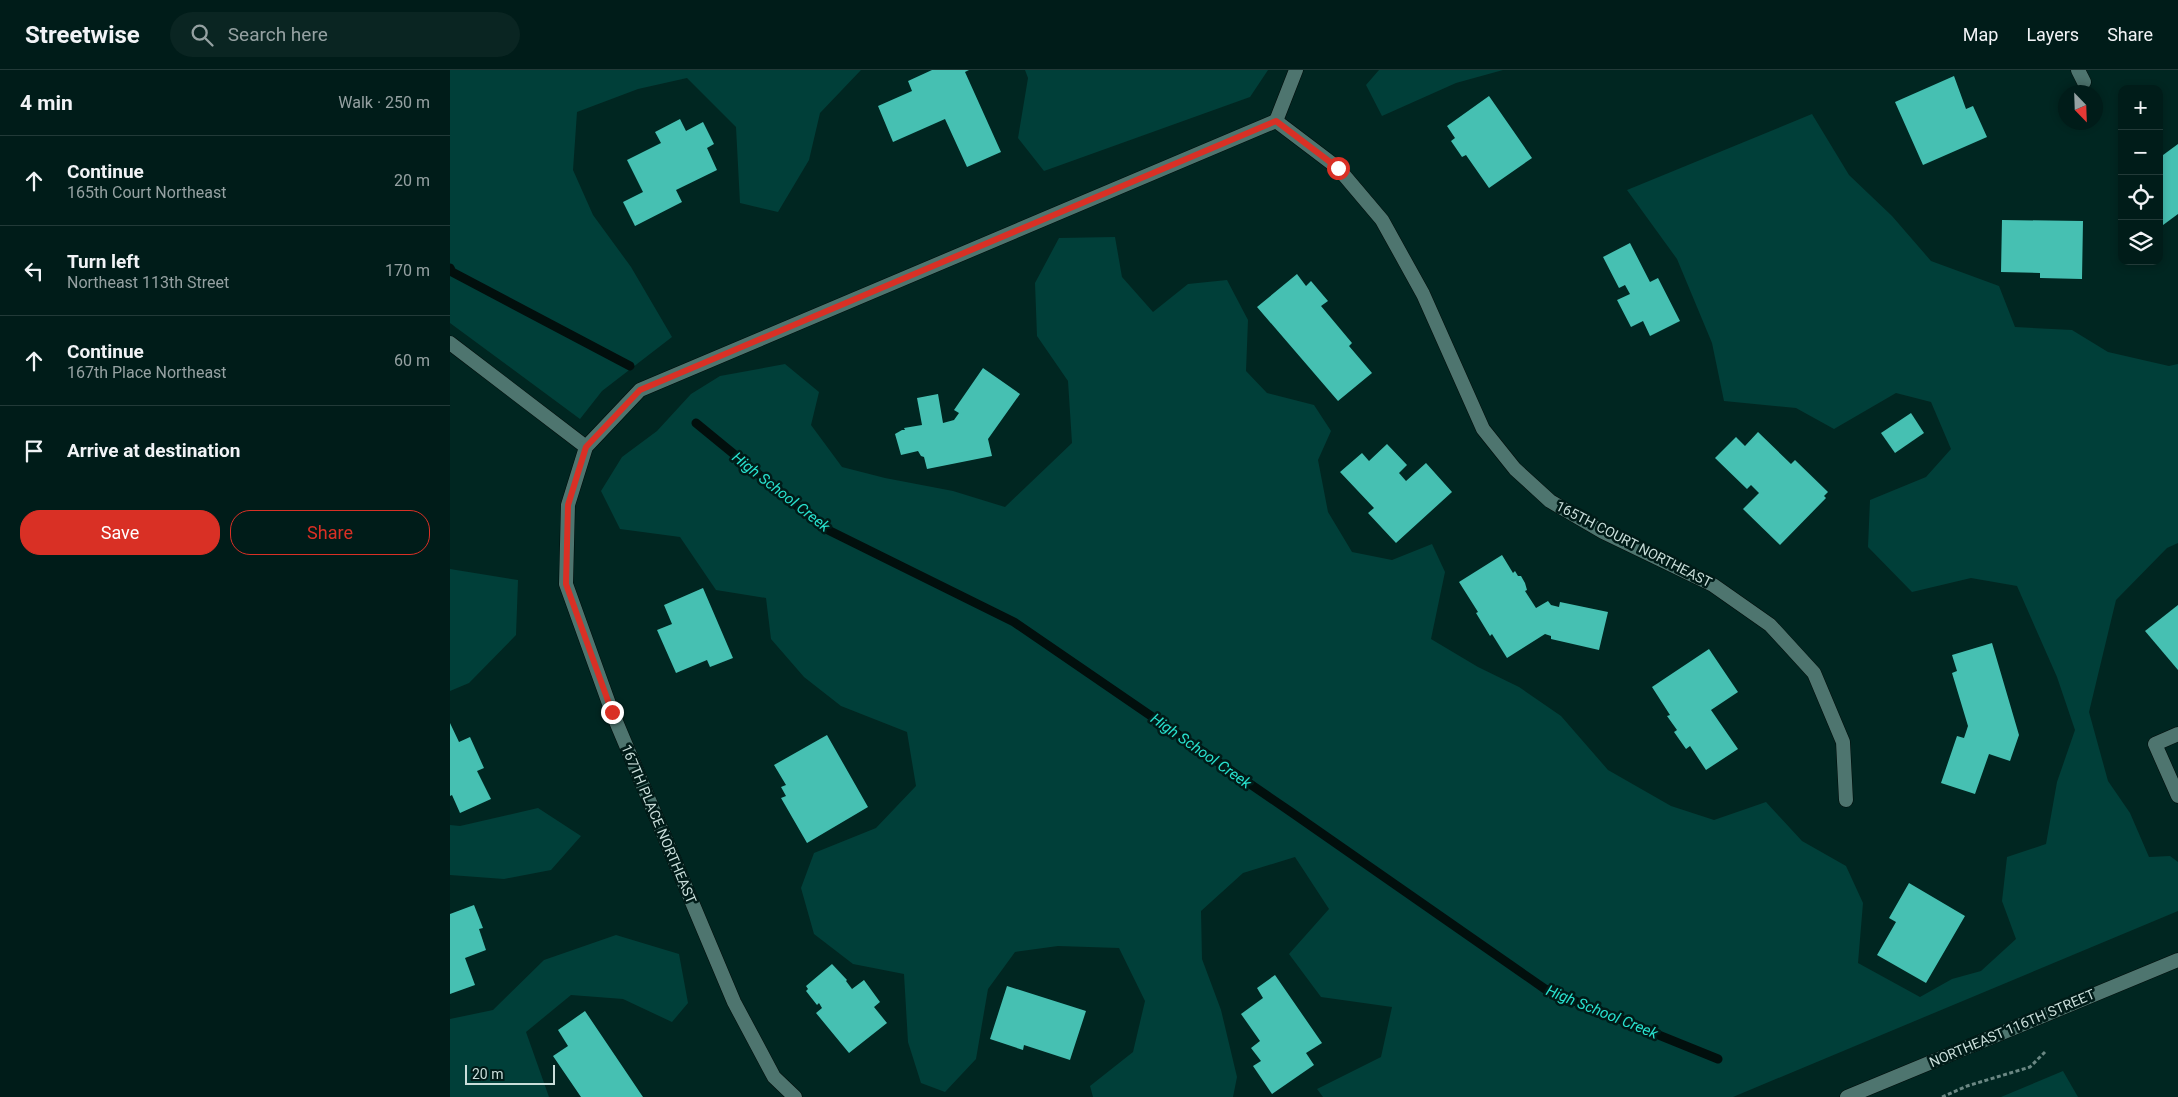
<!DOCTYPE html>
<meta charset="utf-8">
<style>
body{margin:0;font-family:Roboto,sans-serif;background:#0a2522;color:#f1f3f6}
.controls{position:absolute;right:15px;top:15px;display:grid;overflow:hidden;border-radius:10px;box-shadow:0 2px 8px #0003}
.controls button{width:45px;height:45px;display:grid;place-items:center;padding:0;border:0;border-bottom:1px solid #223a38;background:#001c19;color:#f1f3f6;font:25px sans-serif}
.compass{position:absolute;left:1608px;top:15px;width:45px;height:45px;border-radius:50%;background:#001c19;box-shadow:0 2px 8px #0003;rotate:157deg}
.scale{position:absolute;left:15px;bottom:12px;width:90px;box-sizing:border-box;padding-left:5px;border:2px solid #c9deda;border-top:0;font-size:14px;line-height:18px;white-space:nowrap;color:#c9deda;-webkit-text-stroke:4px #001b18;paint-order:stroke}
.stop{position:absolute;width:15px;height:15px;margin:-11px;border:4px solid #d93025;border-radius:50%;background:#fff}
.stop.end{background:#d93025;border-color:#fff;box-shadow:0 1px 5px #0008}
.list{margin:0;padding:0;list-style:none}
h2{display:flex;justify-content:space-between;align-items:center;height:65px;margin:0;padding:0 20px;font-size:21px}
h2 small{font-size:16px;font-weight:400;color:#95a1a2}
.list li{display:grid;grid-template-columns:32px 1fr auto;gap:15px;align-items:center;box-sizing:border-box;height:90px;padding:0 20px;border-top:1px solid #223a38}
.list b{display:block;font-size:19px;white-space:nowrap}
.list p{margin:0;font-size:16px;white-space:nowrap;color:#95a1a2}
.list em{font-size:16px;font-style:normal;color:#95a1a2}
.actions{display:flex;gap:10px;padding:15px 20px}
.actions a{flex:1;padding:11px 0;border:1px solid #d93025;border-radius:20px;text-align:center;font-size:18px;color:#d93025}
.actions .main{background:#d93025;color:#fff}
.icon{flex:none;width:28px;height:28px;fill:none;stroke:currentColor;stroke-width:2;stroke-linecap:round;stroke-linejoin:round}
.map{position:relative;flex:none;width:1728px;height:1027px;overflow:hidden}
header{display:flex;align-items:center;gap:30px;box-sizing:border-box;height:70px;padding:0 25px;background:#001c19;border-bottom:1px solid #223a38}
header strong{font-size:24px}
nav{display:flex;gap:28px;margin-inline-start:auto;font-size:18px}
.search{width:350px;height:45px;background:#0a2522;display:flex;align-items:center;gap:12px;box-sizing:border-box;padding:0 18px;border-radius:28px;color:#95a1a2;font-size:19px}
main{display:flex}
aside{flex:1;background:#001c19}
.map>svg:first-child{display:block}
</style>
<header>
<strong>Streetwise</strong>
<div class="search"><svg class="icon" aria-label="search" viewBox="0 0 24 24"><circle cx="10" cy="10" r="6"/><path d="M15 15l6 6"/></svg>Search here</div>
<nav><a>Map</a><a>Layers</a><a>Share</a></nav>
</header>
<main>
<aside>
<h2>4 min<small>Walk · 250 m</small></h2>
<ul class="list">
<li><svg class="icon" aria-label="ahead" viewBox="0 0 24 24"><path d="M12 20V5M6 11l6-6 6 6"/></svg><div><b>Continue</b><p>165th Court Northeast</p></div><em>20 m</em></li>
<li><svg class="icon" aria-label="left" viewBox="0 0 24 24"><path d="M17 20v-9H6M10 6l-5 5 5 5"/></svg><div><b>Turn left</b><p>Northeast 113th Street</p></div><em>170 m</em></li>
<li><svg class="icon" aria-label="ahead" viewBox="0 0 24 24"><path d="M12 20V5M6 11l6-6 6 6"/></svg><div><b>Continue</b><p>167th Place Northeast</p></div><em>60 m</em></li>
<li><svg class="icon" aria-label="arrive" viewBox="0 0 24 24"><path d="M6 21V4h12l-3 4 3 4H6"/></svg><div><b>Arrive at destination</b></div></li>
</ul>
<div class="actions"><a class="main">Save</a><a>Share</a></div>
</aside>
<div class="map">
<svg width="1728" height="1027" viewBox="0 0 1728 1027">
<rect width="100%" height="100%" fill="#002621"/>
<g fill="#003f39">
<polygon points="0,0 411,0 370,43 359,90 328,142 290,133 286,57 237,8 188,19 127,42 123,100 143,145 181,197 222,267 152,321 130,349 0,253"/>
<polygon points="575,0 818,0 800,27 594,101 568,68 578,8"/>
<polygon points="929,0 1053,0 1006,13 932,46 916,15"/>
<polygon points="1362,44 1399,105 1442,146 1481,191 1549,216 1565,257 1622,260 1658,282 1719,296 1728,294 1728,473 1717,478 1666,530 1639,642 1658,711 1680,743 1699,787 1720,786 1728,792 1728,841 1283,1027 873,1027 867,1019 931,987 942,937 871,927 839,884 879,839 845,787 793,803 751,841 752,889 771,940 787,1007 783,1027 643,1027 640,1016 683,982 695,931 669,878 608,876 565,882 538,919 526,989 495,1022 471,1013 458,972 454,904 403,894 364,864 351,818 364,783 426,758 466,716 457,662 391,636 354,607 321,569 316,528 266,520 230,467 170,459 151,421 172,387 207,361 241,324 270,306 335,294 369,322 361,355 392,397 435,408 503,421 555,437 622,373 618,311 587,266 585,213 609,168 665,167 672,207 703,242 738,214 777,210 798,250 796,301 817,323 864,335 881,361 868,390 878,442 902,482 942,490 982,474 995,502 981,569 1028,597 1069,617 1111,646 1158,700 1221,736 1264,750 1316,732 1352,771 1396,796 1413,833 1408,893 1470,927 1502,909 1531,901 1566,869 1552,831 1557,787 1596,774 1607,712 1625,660 1607,607 1567,516 1521,508 1462,522 1418,477 1420,430 1476,407 1501,379 1481,332 1446,323 1384,359 1346,338 1274,331 1262,273 1227,189 1177,120"/>
<polygon points="0,499 68,510 66,565 19,613 0,621"/>
<polygon points="88,738 131,766 101,800 54,809 0,805 0,755 10,756"/>
<polygon points="166,865 229,884 238,933 222,952 173,929 121,925 76,962 99,1027 0,1027 0,949 43,940 94,890"/>
<polygon points="1613,1001 1628,1027 1551,1027"/>
</g>
<g fill="none" stroke-linecap="round" stroke-linejoin="round">
<g stroke="#020f0d" stroke-width="9">
<polyline points="0,198 2,202 180,296"/>
<polyline points="246,353 374,458 564,552 841,742 1095,919 1268,989"/>
</g>
</g>
<g fill="#46c0b2">
<polygon points="482,0 519,0 515,2 551,82 517,97 495,49 443,72 428,36 462,21 458,11"/>
<polygon points="1504,6 1516,39 1523,36 1537,67 1473,95 1445,32"/>
<polygon points="1039,26 1082,88 1039,118 1016,85 1012,87 1001,71 1005,68 997,56"/>
<polygon points="230,49 236,61 253,52 264,74 257,78 267,100 226,120 232,132 185,156 173,132 193,122 177,90 211,73 205,62"/>
<polygon points="1728,74 1728,144 1709,158 1709,88"/>
<polygon points="1552,150 1633,151 1632,209 1590,208 1590,203 1551,202"/>
<polygon points="1180,173 1200,212 1208,208 1230,251 1200,266 1193,251 1181,257 1167,230 1180,224 1175,215 1169,218 1153,187"/>
<polygon points="847,204 856,216 861,211 878,231 871,236 902,273 899,276 922,303 888,331 807,237"/>
<polygon points="533,298 570,324 538,369 542,386 477,399 474,387 471,386 468,381 451,385 445,364 452,360 455,360 454,358 472,355 467,328 488,324 493,353 504,350 509,343 504,340"/>
<polygon points="1461,343 1474,363 1445,383 1431,363"/>
<polygon points="1308,362 1341,394 1345,390 1378,422 1374,426 1376,428 1330,475 1293,439 1309,423 1301,415 1297,419 1265,388 1286,367 1295,376"/>
<polygon points="937,374 957,395 949,403 956,411 976,393 1002,422 946,473 918,443 924,438 890,402 912,383 919,391"/>
<polygon points="1052,485 1063,503 1065,501 1068,506 1071,506 1075,513 1077,520 1075,521 1086,538 1098,531 1101,535 1109,537 1110,532 1158,542 1149,580 1101,569 1101,566 1095,564 1057,588 1042,564 1040,566 1026,543 1028,542 1009,512"/>
<polygon points="253,518 283,588 260,597 257,590 226,603 207,560 222,554 214,535"/>
<polygon points="1728,535 1728,600 1695,561"/>
<polygon points="1542,573 1569,665 1560,691 1539,684 1525,724 1491,713 1507,666 1514,668 1518,656 1502,603 1507,601 1502,585"/>
<polygon points="1259,579 1288,622 1261,640 1288,679 1256,700 1240,676 1236,679 1224,662 1227,660 1217,646 1220,645 1202,617"/>
<polygon points="0,653 9,672 20,667 34,698 27,701 41,729 10,743 2,725 0,726"/>
<polygon points="377,665 418,737 357,773 331,728 336,726 331,717 336,715 324,695"/>
<polygon points="1459,813 1515,846 1476,913 1427,885 1446,852 1439,848"/>
<polygon points="24,835 33,858 29,859 36,880 15,888 25,915 0,924 0,844"/>
<polygon points="382,894 397,910 396,911 402,919 414,910 430,932 424,937 437,953 399,983 366,943 372,938 369,933 367,935 356,921 358,919 356,916"/>
<polygon points="825,905 872,973 856,983 864,995 822,1024 803,996 811,991 801,978 810,971 791,944 813,928 807,918"/>
<polygon points="557,916 636,941 620,990 574,975 573,980 540,969"/>
<polygon points="135,941 193,1027 131,1027 103,986 118,976 108,960"/>
</g>
<g fill="none" stroke-linecap="round" stroke-linejoin="round">
<defs>
<polyline id="service" points="1728,664 1705,674 1728,726"/>
<g id="minor">
<polyline points="1628,0 1634,12"/>
<polyline points="826,51 888,98 932,150 973,224 1033,359 1065,399 1100,431 1153,462 1263,515 1320,555 1364,603 1393,672 1396,730"/>
<polyline points="826,51 846,0"/>
<polyline points="0,273 136,377"/>
<polyline points="345,1027 324,1007 284,932 162,642 116,514 118,435 136,377 190,320 826,51"/>
</g>
<polyline id="tertiary" points="1397,1027 1728,890"/>
</defs>
<use href="#service" stroke="#000c0a" stroke-width="15"/>
<use href="#minor" stroke="#000c0a" stroke-width="15"/>
<use href="#tertiary" stroke="#000c0a" stroke-width="15"/>
<polyline stroke="#6b8884" stroke-width="3" stroke-dasharray="4 2.5" stroke-linecap="butt" points="1492,1027 1517,1016 1580,997 1595,982"/>
<use href="#service" stroke="#4e756f" stroke-width="14"/>
<use href="#minor" stroke="#4e756f" stroke-width="14"/>
<use href="#tertiary" stroke="#4e756f" stroke-width="14"/>
</g>
<g fill="none" stroke-linecap="round" stroke-linejoin="round">
<polyline stroke="#d93025" stroke-width="6" points="162,642 116,514 118,435 136,377 190,320 826,51 888,98"/>
</g>
<g text-anchor="middle" dominant-baseline="central" stroke-width="5" stroke-linejoin="round" paint-order="stroke">
<g font-size="14" fill="#c9deda" stroke="#001b18">
<text transform="translate(1184 474) rotate(27)">165TH COURT NORTHEAST</text>
<text transform="translate(209 754) rotate(67)">167TH PLACE NORTHEAST</text>
<text transform="translate(1562 958) rotate(-23)">NORTHEAST 116TH STREET</text>
</g>
<g font-size="15" font-style="italic" fill="#28e1ce" stroke="#001b18">
<text transform="translate(331 422) rotate(38)">High School Creek</text>
<text transform="translate(751 681) rotate(35)">High School Creek</text>
<text transform="translate(1152 942) rotate(22)">High School Creek</text>
</g>
</g>
</svg>
<div class="controls">
<button>+</button>
<button>−</button>
<button><svg class="icon" aria-label="locate" viewBox="0 0 24 24"><circle cx="12" cy="12" r="6"/><path d="M12 2v4M12 18v4M2 12h4M18 12h4"/></svg></button>
<button><svg class="icon" aria-label="layers" viewBox="0 0 24 24"><path d="M12 4l9 5-9 5-9-5zM3 14l9 5 9-5"/></svg></button>
</div>
<svg class="compass" viewBox="-18 -18 36 36"><path d="M0-13l5 13h-10z" fill="#e53935"/><path d="M0 13l5-13h-10z" fill="#95a1a2"/></svg>
<div class="scale">20 m</div>
<div class="stop" style="left:888px;top:98px"></div>
<div class="stop end" style="left:162px;top:642px"></div>
</div>
</main>
